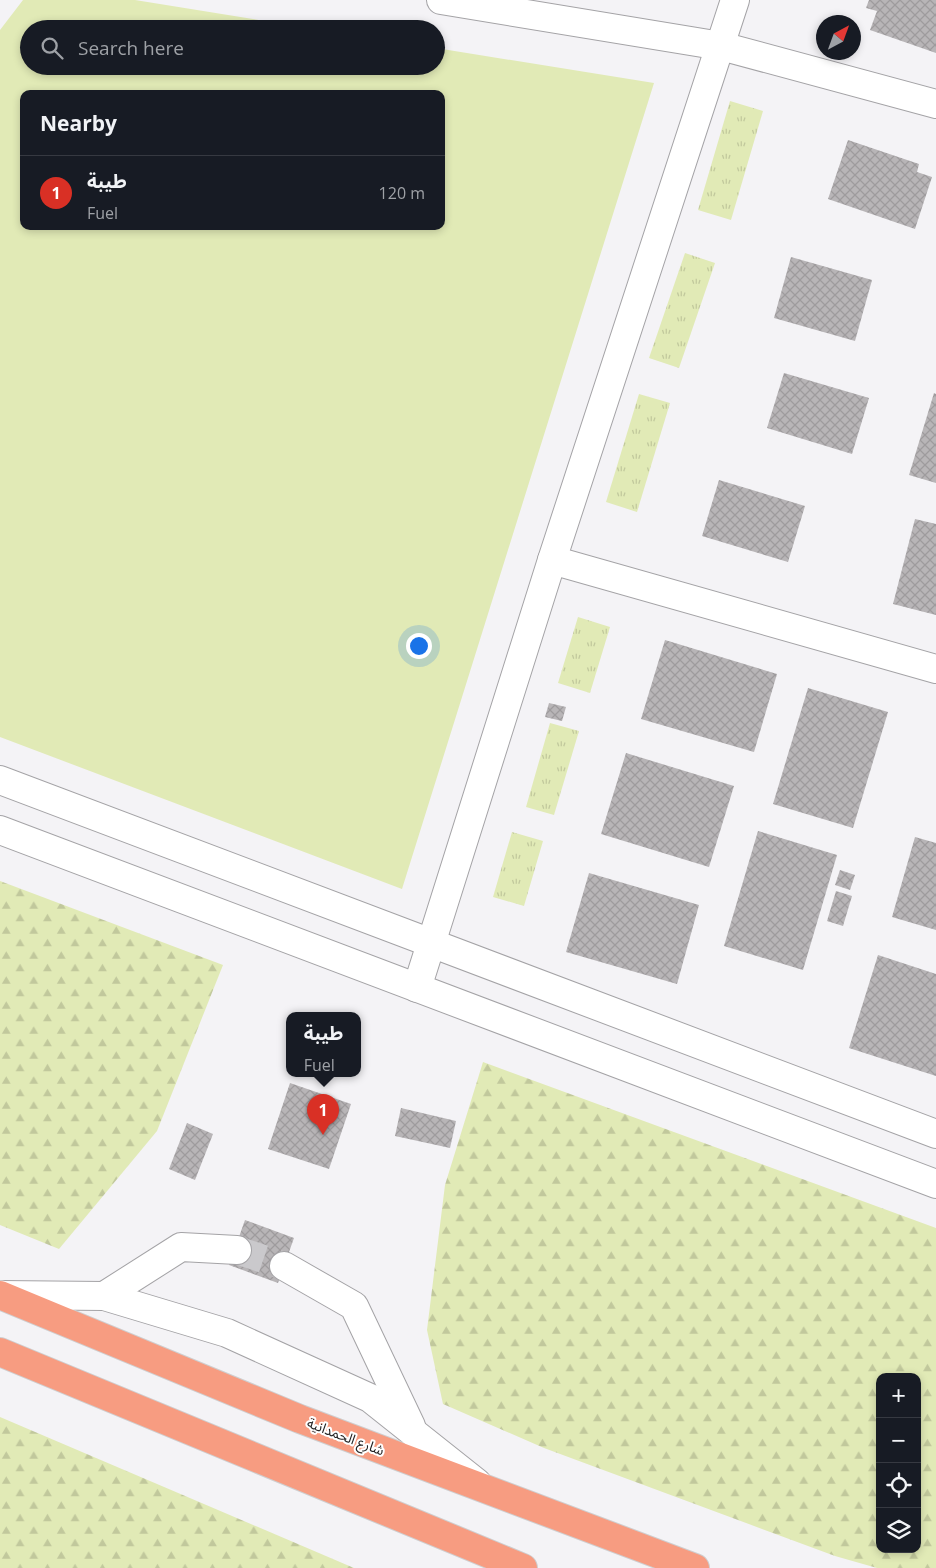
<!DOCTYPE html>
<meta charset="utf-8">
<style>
body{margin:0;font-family:"Open Sans","Noto Sans Arabic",sans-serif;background:#242831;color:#f1f3f6}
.controls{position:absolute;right:15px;bottom:15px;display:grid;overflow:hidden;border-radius:10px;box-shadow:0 2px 8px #0003}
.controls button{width:45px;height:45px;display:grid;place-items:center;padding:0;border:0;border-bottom:1px solid #363941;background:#171b24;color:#f1f3f6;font:25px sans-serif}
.compass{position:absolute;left:816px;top:15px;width:45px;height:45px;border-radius:50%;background:#171b24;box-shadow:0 2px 8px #0003;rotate:41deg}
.you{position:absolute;left:418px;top:645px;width:18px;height:18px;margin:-12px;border:4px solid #fff;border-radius:50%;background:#1a73e8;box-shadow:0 0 0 8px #1a73e833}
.badge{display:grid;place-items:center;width:32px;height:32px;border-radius:50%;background:#d93025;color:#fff;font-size:16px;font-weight:700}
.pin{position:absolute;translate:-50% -41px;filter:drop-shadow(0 1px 2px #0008)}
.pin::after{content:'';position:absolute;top:26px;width:18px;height:15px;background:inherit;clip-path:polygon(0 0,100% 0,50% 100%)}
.popup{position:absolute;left:286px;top:1012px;width:75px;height:65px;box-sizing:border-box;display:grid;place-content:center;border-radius:10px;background:#171b24;filter:drop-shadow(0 1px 4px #0005);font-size:16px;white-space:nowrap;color:#9ea1a6}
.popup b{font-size:19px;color:#f1f3f6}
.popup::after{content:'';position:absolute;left:50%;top:100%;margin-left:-10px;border:10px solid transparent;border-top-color:#171b24}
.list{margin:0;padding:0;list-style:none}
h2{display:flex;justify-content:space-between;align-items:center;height:65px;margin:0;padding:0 20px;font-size:21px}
h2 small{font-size:16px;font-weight:400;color:#9ea1a6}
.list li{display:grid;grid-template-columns:32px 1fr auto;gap:15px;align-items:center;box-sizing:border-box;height:75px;padding:0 20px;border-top:1px solid #363941}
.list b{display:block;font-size:19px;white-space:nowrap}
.list p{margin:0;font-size:16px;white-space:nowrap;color:#9ea1a6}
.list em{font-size:16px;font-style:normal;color:#9ea1a6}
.icon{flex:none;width:28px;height:28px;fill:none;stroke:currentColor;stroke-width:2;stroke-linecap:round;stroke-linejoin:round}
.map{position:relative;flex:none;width:936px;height:1568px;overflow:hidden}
.search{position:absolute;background:#171b24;box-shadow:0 2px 8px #0003;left:20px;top:20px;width:425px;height:55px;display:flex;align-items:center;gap:12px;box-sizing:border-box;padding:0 18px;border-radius:28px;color:#9ea1a6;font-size:19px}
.panel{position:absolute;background:#171b24;box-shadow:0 2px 8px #0003;left:20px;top:90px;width:425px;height:140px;border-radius:10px}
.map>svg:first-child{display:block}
</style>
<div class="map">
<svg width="936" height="1568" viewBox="0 0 936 1568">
<defs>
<pattern id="grass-tufts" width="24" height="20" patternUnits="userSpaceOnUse" patternTransform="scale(1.25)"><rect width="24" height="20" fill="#e1eab6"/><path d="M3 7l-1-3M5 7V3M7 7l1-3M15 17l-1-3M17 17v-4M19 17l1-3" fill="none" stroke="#c1c89c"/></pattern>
<pattern id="forest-firs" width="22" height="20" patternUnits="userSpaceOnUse" patternTransform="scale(1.25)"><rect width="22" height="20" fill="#e1eab6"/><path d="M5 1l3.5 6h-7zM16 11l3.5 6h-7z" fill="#c1c89c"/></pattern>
<pattern id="building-cross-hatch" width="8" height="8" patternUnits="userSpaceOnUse" patternTransform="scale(1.25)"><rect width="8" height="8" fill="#b8b5b7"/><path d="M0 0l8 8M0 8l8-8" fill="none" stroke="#9e9b9d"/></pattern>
</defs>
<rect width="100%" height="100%" fill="#f4f3f6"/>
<g fill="url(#grass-tufts)">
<polygon points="730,101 763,111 731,220 698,210"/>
<polygon points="685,253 715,263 679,368 649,358"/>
<polygon points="639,394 670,403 637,512 606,502"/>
<polygon points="578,617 610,627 590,693 558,683"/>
<polygon points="550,723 579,731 554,815 526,807"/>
<polygon points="512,832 543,841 524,906 493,897"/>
</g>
<g fill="url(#forest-firs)" fill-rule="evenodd">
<polygon points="0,881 223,965 157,1131 59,1249 0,1225"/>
<path d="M483,1062L936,1228V1568H877L835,1556L544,1448L443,1404L427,1330L445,1185ZM880,1377H917V1549H880Z"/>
<polygon points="0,1417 354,1568 0,1568"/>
</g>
<path fill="#e1eab6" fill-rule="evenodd" d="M23,0H135L314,29H29V66H436V48L654,83L402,889L0,737V30ZM24,94H441V226H24Z"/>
<g fill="url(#building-cross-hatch)">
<polygon points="869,0 936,0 936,53 870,30 877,11 866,8"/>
<polygon points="848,140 919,164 917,172 932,177 915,229 828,199"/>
<polygon points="791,257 872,280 855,341 774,318"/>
<polygon points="784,373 869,398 852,454 767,428"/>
<polygon points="934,393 936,394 936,483 909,475"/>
<polygon points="719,480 805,506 788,562 702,536"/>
<polygon points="915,519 936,524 936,615 893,604"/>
<polygon points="665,640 777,674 754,752 641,719"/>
<polygon points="808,688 888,712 853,828 773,804"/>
<polygon points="549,703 566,707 562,721 545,717"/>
<polygon points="626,753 734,786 709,867 601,834"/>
<polygon points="758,831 837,855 803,970 724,946"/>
<polygon points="915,837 936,843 936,930 892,917"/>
<polygon points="840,870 855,875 850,890 835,885"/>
<polygon points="589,873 699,905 677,984 566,952"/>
<polygon points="836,891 852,896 843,926 827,921"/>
<polygon points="878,955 936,974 936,1076 849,1048"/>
<polygon points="290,1083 351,1104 329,1169 268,1149"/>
<polygon points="401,1108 456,1121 450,1148 395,1136"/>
<polygon points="187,1123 213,1134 195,1180 169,1169"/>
<polygon points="245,1220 294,1238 278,1283 229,1265"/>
</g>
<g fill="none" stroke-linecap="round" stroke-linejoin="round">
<polyline stroke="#cac9cc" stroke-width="28" stroke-dasharray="28 14" stroke-linecap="butt" points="237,1250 284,1266"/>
<defs>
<g id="minor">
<polyline points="441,0 721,46 936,104"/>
<polyline points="552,560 936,669"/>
<polyline points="0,780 936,1134"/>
<polyline points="0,830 936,1184"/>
<polyline points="417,988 552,560 735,0"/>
<polyline points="284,1266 354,1306 411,1426"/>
<polyline points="1,1295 104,1296 227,1333 370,1398 477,1483"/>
<polyline points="104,1296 181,1247 237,1250"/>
</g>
<g id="highway">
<polyline points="0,1295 300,1419 695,1568"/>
<polyline points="0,1352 523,1568"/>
</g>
</defs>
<use href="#minor" stroke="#a4a3a6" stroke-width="30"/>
<use href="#highway" stroke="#cfcecf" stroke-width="30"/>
<use href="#minor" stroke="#fff" stroke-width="28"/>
<use href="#highway" stroke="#f79c81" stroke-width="28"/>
</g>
<g text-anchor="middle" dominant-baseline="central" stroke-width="4" stroke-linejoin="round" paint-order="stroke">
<g font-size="14" fill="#232223" stroke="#fff">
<text transform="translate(346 1436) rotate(21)">شارع الحمدانية</text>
</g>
</g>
</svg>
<div class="controls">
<button>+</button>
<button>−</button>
<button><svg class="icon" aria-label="locate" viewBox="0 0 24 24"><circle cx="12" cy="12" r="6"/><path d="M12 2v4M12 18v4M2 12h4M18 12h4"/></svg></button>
<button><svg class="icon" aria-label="layers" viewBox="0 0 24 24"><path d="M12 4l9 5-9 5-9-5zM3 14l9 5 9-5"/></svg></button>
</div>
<svg class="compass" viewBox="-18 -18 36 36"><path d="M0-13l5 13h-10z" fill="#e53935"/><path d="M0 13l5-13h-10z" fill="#9ea1a6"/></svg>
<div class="you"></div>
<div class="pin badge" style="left:323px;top:1135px">1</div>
<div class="popup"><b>طيبة</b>Fuel</div>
<div class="search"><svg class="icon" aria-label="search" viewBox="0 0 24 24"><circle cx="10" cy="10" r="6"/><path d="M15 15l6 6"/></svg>Search here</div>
<section class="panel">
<h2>Nearby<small></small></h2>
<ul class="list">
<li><span class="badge">1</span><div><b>طيبة</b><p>Fuel</p></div><em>120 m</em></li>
</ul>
</section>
</div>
